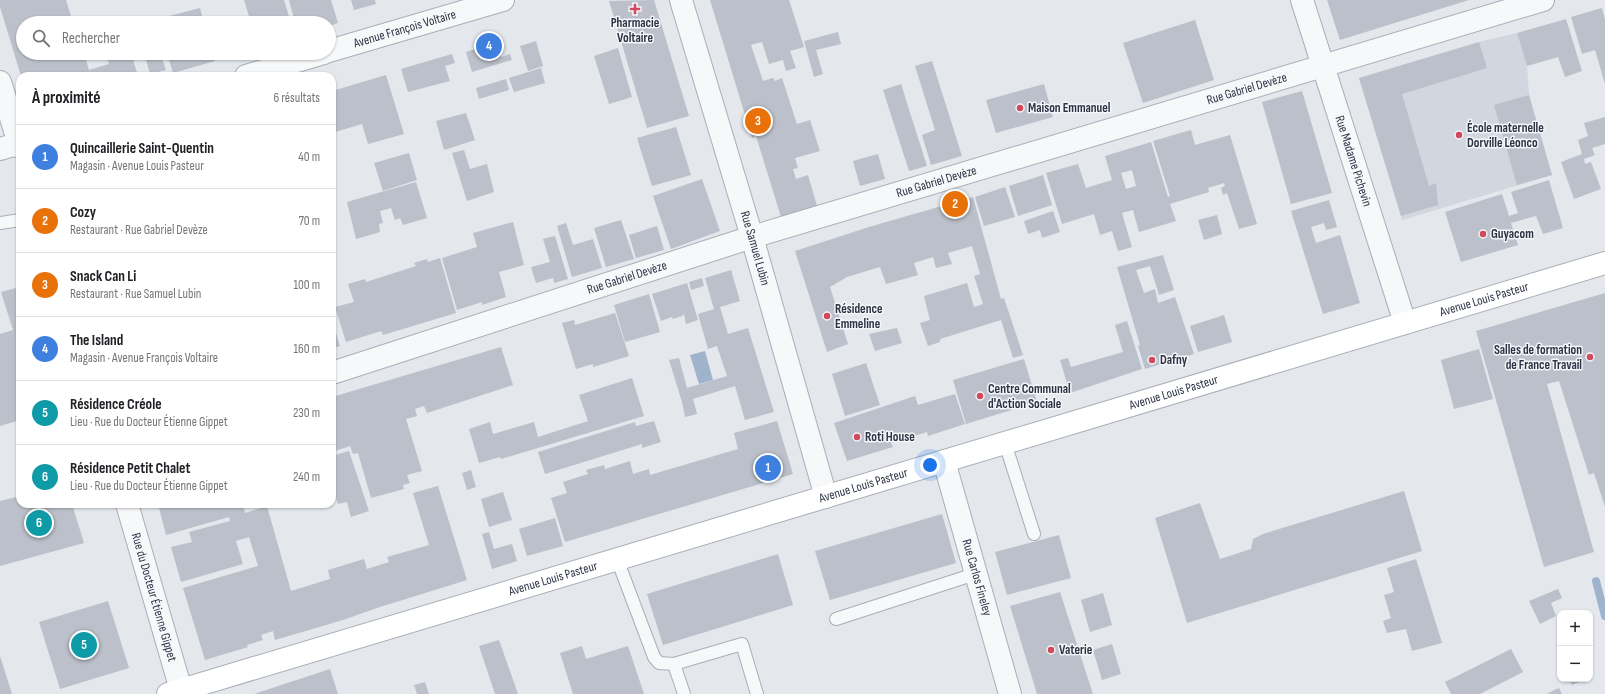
<!DOCTYPE html>
<html lang="fr">
<meta charset="utf-8">
<style>
body{margin:0;font-family:"Sofia Sans Condensed",sans-serif;background:#f6f6f6;color:#202124}
.controls{position:absolute;right:12px;bottom:12px;display:grid;overflow:hidden;border-radius:8px;box-shadow:0 1px 3px #0004}
.controls button{width:36px;height:36px;display:grid;place-items:center;padding:0;border:0;border-bottom:1px solid #e0e0e0;background:#fff;color:#202124;font:20px sans-serif}
.you{position:absolute;left:930px;top:465px;width:14px;height:14px;margin:-10px;border:3px solid #fff;border-radius:50%;background:#1a73e8;box-shadow:0 0 0 6px #1a73e833}
.badge{display:grid;place-items:center;width:26px;height:26px;border-radius:50%;background:#d1495b;color:#fff;font-size:13px;font-weight:700}
.pin{position:absolute;translate:-50% -50%;border:2px solid #fff;box-shadow:0 1px 4px #0006}
.list{margin:0;padding:0;list-style:none}
h2{display:flex;justify-content:space-between;align-items:center;height:52px;margin:0;padding:0 16px;font-size:17px}
h2 small{font-size:13px;font-weight:400;color:#757577}
.list li{display:grid;grid-template-columns:26px 1fr auto;gap:12px;align-items:center;box-sizing:border-box;height:64px;padding:0 16px;border-top:1px solid #e0e0e0}
.list b{display:block;font-size:15px;white-space:nowrap}
.list p{margin:0;font-size:13px;white-space:nowrap;color:#757577}
.list em{font-size:13px;font-style:normal;color:#757577}
.icon{flex:none;width:22px;height:22px;fill:none;stroke:currentColor;stroke-width:2;stroke-linecap:round;stroke-linejoin:round}
.map{position:relative;flex:none;width:1605px;height:694px;overflow:hidden}
.search{position:absolute;background:#fff;box-shadow:0 1px 3px #0004;left:16px;top:16px;width:320px;height:44px;display:flex;align-items:center;gap:10px;box-sizing:border-box;padding:0 14px;border-radius:22px;color:#757577;font-size:15px}
.panel{position:absolute;background:#fff;box-shadow:0 1px 3px #0004;left:16px;top:72px;width:320px;height:436px;border-radius:12px}
.map>svg:first-child{display:block}
</style>
<div class="map">
<svg width="1605" height="694" viewBox="0 0 1605 694">
<rect width="100%" height="100%" fill="#e4e7ec"/>
<polygon fill="#d2d6de" points="1517,33 1527,66 1529,95 1552,175 1402,220 1359,78 1479,42"/>
<polygon fill="#9fb4cc" points="705,351 713,380 699,384 690,355"/>
<g fill="none" stroke-linecap="round" stroke-linejoin="round">
<polyline stroke="#9fb4cc" stroke-width="8" points="1596,581 1605,616"/>
</g>
<g fill="#bbc0ca" fill-rule="evenodd">
<polygon points="0,0 66,0 73,23 23,23 23,53 84,53 89,70 109,64 106,53 131,53 138,76 21,76 0,7"/>
<polygon points="244,0 284,0 291,23 251,23"/>
<polygon points="289,0 331,0 338,23 329,26 329,23 295,23"/>
<polygon points="351,0 375,0 376,4 354,10"/>
<polygon points="654,0 689,116 647,128 609,1"/>
<polygon points="710,0 789,0 804,47 790,51 796,68 786,71 783,60 769,64 762,42 751,45 763,81 773,78 775,81 782,78 797,124 810,120 820,151 795,158 798,168 793,169 796,179 808,175 817,206 781,217 756,136 752,138"/>
<polygon points="1327,0 1469,0 1340,40"/>
<polygon points="200,8 204,23 159,23 158,19"/>
<polygon points="1602,8 1605,20 1605,84 1595,50 1582,54 1571,17"/>
<polygon points="247,17 248,23 228,23"/>
<polygon points="1566,19 1582,71 1565,77 1558,57 1527,66 1517,33"/>
<polygon points="1195,20 1214,80 1143,103 1123,43"/>
<polygon points="838,32 841,44 816,50 823,74 814,77 804,41"/>
<polygon points="536,41 543,66 528,71 520,46"/>
<polygon points="1479,42 1487,68 1402,94 1429,186 1436,183 1438,205 1401,216 1359,78"/>
<polygon points="493,43 496,52 499,51 501,57 510,54 512,60 472,72 466,52"/>
<polygon points="618,48 632,97 609,104 594,56"/>
<polygon points="144,53 160,53 166,70 150,74"/>
<polygon points="167,53 225,53 225,54 213,57 215,61 173,73"/>
<polygon points="452,54 455,63 445,66 450,81 408,92 401,69"/>
<polygon points="932,61 962,156 931,165 922,135 935,130 915,66"/>
<polygon points="541,68 545,83 514,92 509,78"/>
<polygon points="386,75 404,134 368,144 362,124 332,133 332,108 335,107 332,91"/>
<polygon points="506,79 509,90 479,99 476,88"/>
<polygon points="901,84 927,166 909,171 883,90"/>
<polygon points="1044,84 1053,117 996,133 986,100"/>
<polygon points="1302,91 1332,193 1291,204 1262,102"/>
<polygon points="1529,95 1552,175 1517,185 1494,105"/>
<polygon points="466,113 475,140 444,150 436,121"/>
<polygon points="1605,117 1605,144 1592,148 1595,155 1584,159 1585,164 1591,162 1601,189 1574,199 1561,162 1582,154 1578,140 1588,136 1584,123"/>
<polygon points="676,127 691,175 652,186 637,138"/>
<path d="M1191,130L1195,145L1230,135L1257,224L1239,229L1227,193L1223,195L1221,188L1225,186L1224,183L1208,188L1209,192L1170,204L1176,221L1139,232L1133,210L1122,213L1132,247L1118,251L1112,231L1100,235L1094,214L1062,224L1046,173L1078,164L1086,188L1112,180L1105,156L1151,142L1168,197L1170,196L1153,141ZM1132,170L1136,186L1126,189L1121,173Z"/>
<polygon points="464,150 470,169 487,164 494,192 467,201 452,153"/>
<polygon points="409,153 417,180 383,191 374,163"/>
<polygon points="878,154 885,179 860,186 853,161"/>
<polygon points="1043,175 1052,205 1018,216 1009,186"/>
<polygon points="702,179 720,231 671,249 653,196"/>
<polygon points="1549,180 1563,228 1543,234 1536,216 1511,223 1518,245 1461,262 1445,212 1502,194 1509,216 1518,213 1511,192"/>
<polygon points="416,182 427,218 403,225 400,218 395,220 391,208 380,211 383,223 379,224 380,232 356,239 347,202"/>
<polygon points="1005,187 1015,217 984,226 975,197"/>
<polygon points="973,197 1001,299 1004,298 1023,355 1013,358 1001,320 940,339 940,342 928,346 920,323 930,320 924,296 967,283 974,307 983,304 974,276 980,274 972,246 948,253 952,264 936,268 933,257 914,263 918,275 886,284 880,267 847,277 830,287 848,344 827,352 795,251 869,227"/>
<polygon points="1329,200 1337,227 1326,230 1324,223 1311,227 1316,243 1340,235 1360,303 1323,314 1291,211"/>
<polygon points="1053,211 1060,232 1042,238 1040,230 1028,234 1024,221"/>
<polygon points="1217,215 1222,234 1204,240 1198,220"/>
<polygon points="621,220 634,259 606,267 594,228"/>
<polygon points="513,222 524,265 499,272 506,297 482,305 482,302 457,310 442,258 477,247 473,233"/>
<polygon points="566,223 573,245 593,239 602,268 572,277 557,226"/>
<polygon points="657,226 664,250 636,258 629,235"/>
<polygon points="555,236 568,279 554,283 553,278 536,283 531,267 550,262 543,239"/>
<polygon points="1163,255 1174,290 1159,295 1150,266 1136,270 1144,293 1155,289 1158,303 1175,297 1194,354 1145,369 1138,346 1140,345 1117,267"/>
<polygon points="440,258 456,313 383,335 381,331 346,342 335,307 354,302 348,284 365,279 366,282 416,266 414,263 427,259 428,262"/>
<polygon points="731,270 740,301 720,307 728,334 748,328 774,412 745,420 735,386 693,399 697,414 685,417 682,402 669,360 679,358 687,388 727,376 717,346 708,349 698,314 714,309 705,278"/>
<polygon points="702,278 704,286 691,290 689,282"/>
<polygon points="687,283 698,320 686,324 684,314 682,316 673,319 672,317 661,321 652,294"/>
<polygon points="20,287 20,420 0,426 0,334 13,330 1,292"/>
<polygon points="1605,293 1605,507 1594,473 1589,475 1559,381 1547,384 1594,552 1544,567 1476,331"/>
<polygon points="649,294 660,332 625,342 614,305"/>
<polygon points="615,313 629,356 593,367 593,364 576,369 562,323 574,320 575,325"/>
<polygon points="1224,315 1232,342 1198,352 1190,326"/>
<polygon points="332,321 340,346 332,348"/>
<polygon points="1127,321 1142,369 1070,393 1060,360 1068,358 1071,367 1123,352 1115,325"/>
<polygon points="897,328 902,343 875,351 869,334"/>
<polygon points="501,347 513,385 427,413 424,406 415,409 417,416 406,419 422,471 407,475 410,483 403,485 404,489 371,498 358,453 353,454 350,446 332,452 332,397"/>
<polygon points="1479,349 1493,399 1454,409 1441,360"/>
<polygon points="1024,359 1037,402 966,424 953,380"/>
<polygon points="866,363 880,405 845,416 832,374"/>
<polygon points="632,378 644,416 501,459 500,457 479,463 469,429 490,422 493,434 534,422 538,437 588,421 579,395"/>
<polygon points="955,394 965,424 928,436 927,432 891,443 893,447 847,461 834,423 915,396 918,405"/>
<polygon points="654,421 661,442 642,448 642,444 545,474 538,452 635,422 636,426"/>
<polygon points="777,421 793,474 565,542 551,498 567,493 563,482 588,474 586,470 604,465 605,469 630,461 633,474 649,469 650,475 738,449 734,433"/>
<polygon points="349,451 369,511 351,517 347,502 338,504 332,486 332,456"/>
<polygon points="471,470 476,487 467,490 462,473"/>
<polygon points="438,486 467,580 380,607 343,620 275,640 273,631 261,635 263,640 247,645 248,647 205,660 183,588 258,566 249,537 236,541 243,564 181,582 171,547 192,542 189,532 230,521 229,517 166,535 158,504 243,504 245,513 267,506 291,591 330,579 328,570 364,559 367,569 389,562 387,557 429,545 413,493"/>
<polygon points="1404,491 1422,551 1187,623 1155,518 1200,503 1220,559 1251,549 1253,539 1263,534"/>
<polygon points="503,492 512,520 489,527 481,499"/>
<polygon points="20,496 20,504 72,504 84,543 0,566 0,501"/>
<polygon points="942,514 956,563 830,600 815,551"/>
<polygon points="555,518 563,546 527,556 519,529"/>
<polygon points="489,532 494,549 512,544 517,561 492,569 482,534"/>
<polygon points="1059,535 1071,578 1007,595 995,552"/>
<polygon points="778,554 793,605 663,645 647,594"/>
<polygon points="1416,559 1442,643 1412,651 1406,629 1387,633 1383,621 1391,618 1384,595 1394,592 1387,568"/>
<polygon points="1558,589 1562,598 1551,603 1556,616 1540,624 1529,601"/>
<polygon points="1060,592 1093,694 1037,694 1010,606"/>
<polygon points="1103,593 1112,625 1090,632 1081,600"/>
<polygon points="108,601 129,668 60,689 39,622"/>
<polygon points="499,640 518,694 495,694 479,646"/>
<polygon points="1112,644 1121,674 1102,680 1093,650"/>
<polygon points="582,646 586,659 628,646 644,694 573,694 560,653"/>
<polygon points="1511,649 1523,672 1480,694 1451,694 1445,682"/>
<polygon points="0,656 12,694 0,694"/>
<polygon points="330,669 338,694 254,694"/>
<polygon points="1569,679 1586,679 1572,685"/>
<polygon points="425,682 429,694 417,694 414,685"/>
<polygon points="1559,688 1562,694 1547,694 1554,690"/>
</g>
<g fill="none" stroke-linecap="round" stroke-linejoin="round">
<defs>
<g id="lane">
<polyline points="0,223 20,220"/>
<polyline points="1005,443 1034,534"/>
<polyline points="617,559 654,657 659,663 674,664 742,644 757,694"/>
<polyline points="836,619 975,574"/>
<polyline points="674,664 684,694"/>
</g>
<g id="street">
<path id="s1" d="M681,0L752,237L826,497"/>
<path id="s2" d="M1302,0L1405,323"/>
<path id="s3" d="M329,51L503,0"/>
<polyline points="246,76 324,53"/>
<polyline points="0,82 20,147"/>
<polyline points="0,149 20,143"/>
<path id="s4" d="M332,373L752,237L1543,0"/>
<path id="s5" d="M944,461L1010,694"/>
<path id="s6" d="M127,504L181,690"/>
</g>
<g id="secondary">
<path id="s7" d="M168,694L1605,263"/>
</g>
</defs>
<use href="#lane" stroke="#a9aeb7" stroke-width="14"/>
<use href="#street" stroke="#a9aeb7" stroke-width="24"/>
<use href="#secondary" stroke="#a9aeb7" stroke-width="24"/>
<use href="#lane" stroke="#f7f8fa" stroke-width="12"/>
<use href="#street" stroke="#f7f8fa" stroke-width="22"/>
<use href="#secondary" stroke="#fff" stroke-width="22"/>
</g>
<g fill="#d1495b" stroke="#f4f6f9" stroke-width="1.5">
<path d="M633 3h4v4h4v4h-4v4h-4v-4h-4v-4h4z"/>
<circle cx="1020" cy="108" r="4"/>
<circle cx="1459" cy="135" r="4"/>
<circle cx="1483" cy="234" r="4"/>
<circle cx="827" cy="316" r="4"/>
<circle cx="1590" cy="357" r="4"/>
<circle cx="1152" cy="360" r="4"/>
<circle cx="980" cy="396" r="4"/>
<circle cx="857" cy="437" r="4"/>
<circle cx="1051" cy="650" r="4"/>
</g>
<g text-anchor="middle" dominant-baseline="central" stroke-width="3" stroke-linejoin="round" paint-order="stroke">
<g font-size="13" font-weight="bold" fill="#2b3445" stroke="#f4f6f9" text-anchor="start">
<text x="635" y="23" text-anchor="middle">Pharmacie<tspan x="635" dy="15">Voltaire</tspan></text>
<text x="1028" y="108">Maison Emmanuel</text>
<text x="1467" y="128">École maternelle<tspan x="1467" dy="15">Dorville Léonco</tspan></text>
<text x="1491" y="234">Guyacom</text>
<text x="835" y="309">Résidence<tspan x="835" dy="15">Emmeline</tspan></text>
<text x="1582" y="350" text-anchor="end">Salles de formation<tspan x="1582" dy="15">de France Travail</tspan></text>
<text x="1160" y="360">Dafny</text>
<text x="988" y="389">Centre Communal<tspan x="988" dy="15">d'Action Sociale</tspan></text>
<text x="865" y="437">Roti House</text>
<text x="1059" y="650">Vaterie</text>
</g>
<g font-size="13" fill="#2b3445" stroke="#f4f6f9">
<text stroke="none"><textPath href="#s3" startOffset="79">Avenue François Voltaire</textPath></text>
<text stroke="none"><textPath href="#s4" startOffset="958">Rue Gabriel Devèze</textPath></text>
<text stroke="none"><textPath href="#s2" startOffset="169">Rue Madame Pichevin</textPath></text>
<text stroke="none"><textPath href="#s4" startOffset="634">Rue Gabriel Devèze</textPath></text>
<text stroke="none"><textPath href="#s1" startOffset="259">Rue Samuel Lubin</textPath></text>
<text stroke="none"><textPath href="#s4" startOffset="310">Rue Gabriel Devèze</textPath></text>
<text stroke="none"><textPath href="#s7" startOffset="1374">Avenue Louis Pasteur</textPath></text>
<text stroke="none"><textPath href="#s7" startOffset="1050">Avenue Louis Pasteur</textPath></text>
<text stroke="none"><textPath href="#s7" startOffset="726">Avenue Louis Pasteur</textPath></text>
<text stroke="none"><textPath href="#s7" startOffset="402">Avenue Louis Pasteur</textPath></text>
<text stroke="none"><textPath href="#s5" startOffset="121">Rue Carlos Fineley</textPath></text>
<text stroke="none"><textPath href="#s6" startOffset="97">Rue du Docteur Étienne Gippet</textPath></text>
</g>
</g>
</svg>
<div class="controls">
<button>+</button>
<button>−</button>
</div>
<div class="you"></div>
<div class="pin badge" style="left:768px;top:468px;background:#3f7fe0">1</div>
<div class="pin badge" style="left:955px;top:204px;background:#e8710a">2</div>
<div class="pin badge" style="left:758px;top:121px;background:#e8710a">3</div>
<div class="pin badge" style="left:489px;top:46px;background:#3f7fe0">4</div>
<div class="pin badge" style="left:84px;top:645px;background:#0f9aa8">5</div>
<div class="pin badge" style="left:39px;top:523px;background:#0f9aa8">6</div>
<div class="search"><svg class="icon" aria-label="search" viewBox="0 0 24 24"><circle cx="10" cy="10" r="6"/><path d="M15 15l6 6"/></svg>Rechercher</div>
<section class="panel">
<h2>À proximité<small>6 résultats</small></h2>
<ul class="list">
<li><span class="badge" style="background:#3f7fe0">1</span><div><b>Quincaillerie Saint-Quentin</b><p>Magasin · Avenue Louis Pasteur</p></div><em>40 m</em></li>
<li><span class="badge" style="background:#e8710a">2</span><div><b>Cozy</b><p>Restaurant · Rue Gabriel Devèze</p></div><em>70 m</em></li>
<li><span class="badge" style="background:#e8710a">3</span><div><b>Snack Can Li</b><p>Restaurant · Rue Samuel Lubin</p></div><em>100 m</em></li>
<li><span class="badge" style="background:#3f7fe0">4</span><div><b>The Island</b><p>Magasin · Avenue François Voltaire</p></div><em>160 m</em></li>
<li><span class="badge" style="background:#0f9aa8">5</span><div><b>Résidence Créole</b><p>Lieu · Rue du Docteur Étienne Gippet</p></div><em>230 m</em></li>
<li><span class="badge" style="background:#0f9aa8">6</span><div><b>Résidence Petit Chalet</b><p>Lieu · Rue du Docteur Étienne Gippet</p></div><em>240 m</em></li>
</ul>
</section>
</div>
